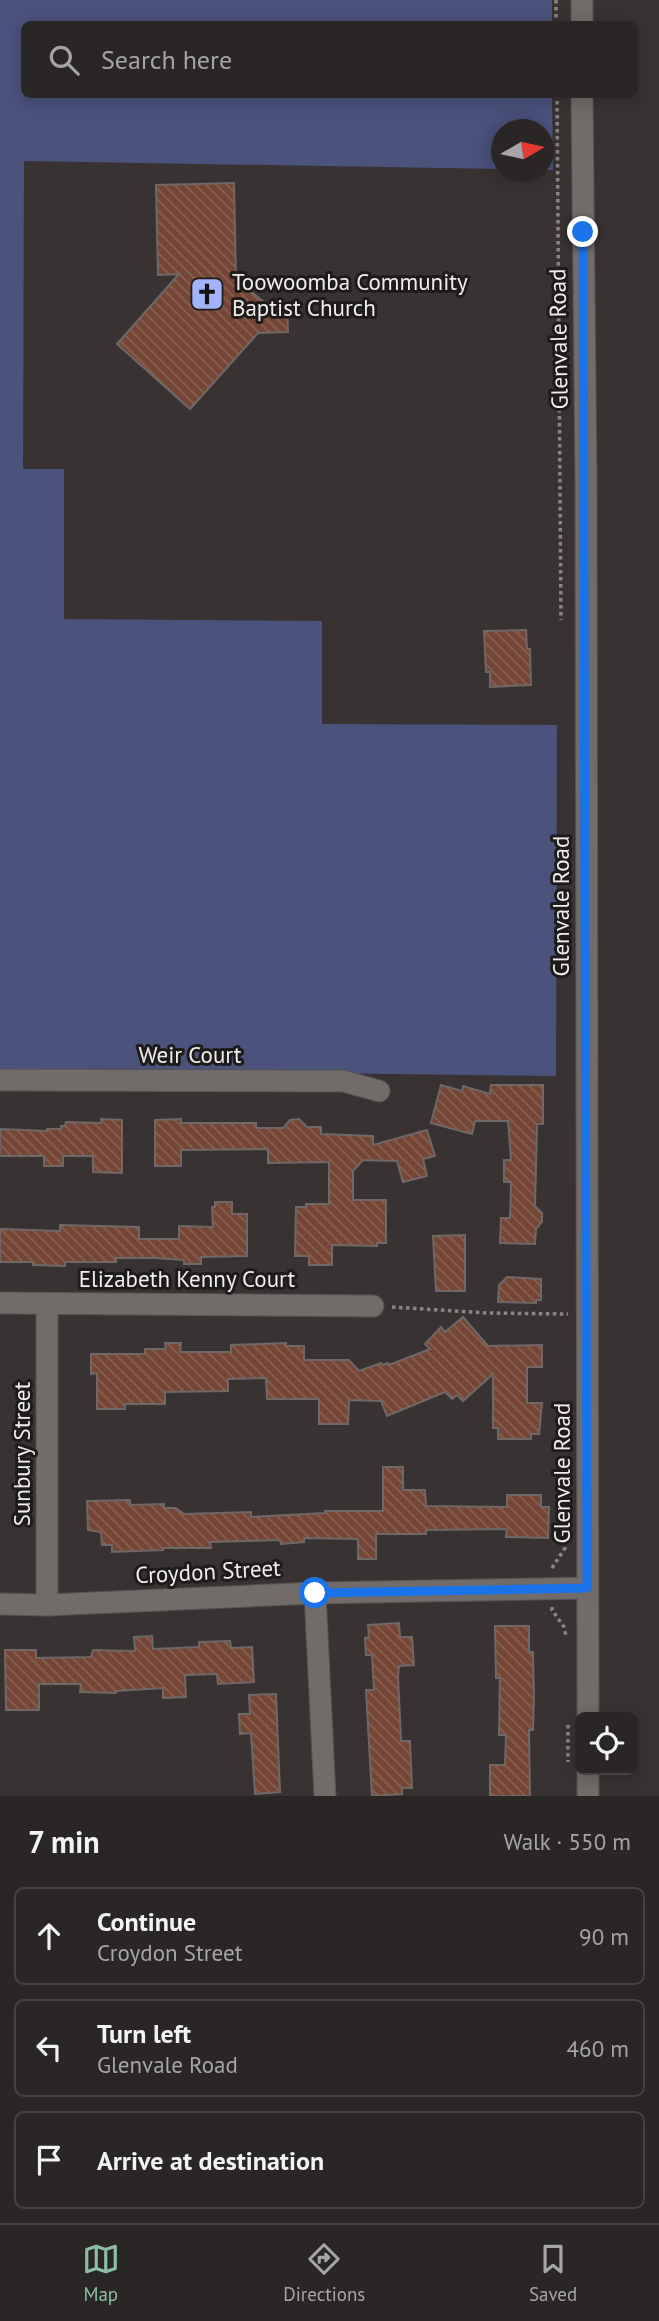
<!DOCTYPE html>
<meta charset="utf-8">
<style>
body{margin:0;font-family:"PT Sans",sans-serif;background:#322e2e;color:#f1f3f6}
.controls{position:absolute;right:21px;bottom:21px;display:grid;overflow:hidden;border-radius:10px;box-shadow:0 4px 18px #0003}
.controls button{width:63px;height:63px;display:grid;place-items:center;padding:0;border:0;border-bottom:2px solid #464343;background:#2a2626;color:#f1f3f6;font:35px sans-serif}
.compass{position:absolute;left:491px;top:119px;width:63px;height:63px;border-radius:50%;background:#2a2626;box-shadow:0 4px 18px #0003;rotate:81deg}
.stop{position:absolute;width:21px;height:21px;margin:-16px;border:5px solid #1a73e8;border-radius:50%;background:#fff}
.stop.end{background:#1a73e8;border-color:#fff;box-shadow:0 2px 7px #0008}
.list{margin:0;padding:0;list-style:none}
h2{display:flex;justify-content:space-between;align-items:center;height:91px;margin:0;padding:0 28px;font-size:30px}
h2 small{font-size:23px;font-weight:400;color:#a5a5a7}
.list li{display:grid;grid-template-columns:46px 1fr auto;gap:21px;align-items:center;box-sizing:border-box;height:98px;margin:0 14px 14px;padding:0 14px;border:2px solid #464343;border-radius:10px}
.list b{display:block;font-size:26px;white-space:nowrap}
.list p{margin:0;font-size:23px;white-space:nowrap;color:#a5a5a7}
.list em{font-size:23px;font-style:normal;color:#a5a5a7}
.icon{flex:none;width:38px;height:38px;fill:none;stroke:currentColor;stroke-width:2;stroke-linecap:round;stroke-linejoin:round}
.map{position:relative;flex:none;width:659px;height:1796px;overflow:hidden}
.search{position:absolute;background:#2a2626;box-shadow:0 4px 18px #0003;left:21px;right:21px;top:21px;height:77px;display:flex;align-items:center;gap:18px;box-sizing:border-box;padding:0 24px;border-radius:10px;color:#a5a5a7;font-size:26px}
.sheet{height:427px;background:#2a2626}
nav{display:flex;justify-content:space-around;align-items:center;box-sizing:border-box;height:98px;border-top:2px solid #464343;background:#2a2626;font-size:19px;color:#a5a5a7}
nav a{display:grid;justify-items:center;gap:4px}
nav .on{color:#8abfa5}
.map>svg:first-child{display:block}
</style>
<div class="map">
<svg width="659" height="1796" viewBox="0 0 659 1796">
<defs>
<pattern id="building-back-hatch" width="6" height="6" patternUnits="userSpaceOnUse" patternTransform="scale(1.75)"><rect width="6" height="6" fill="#754536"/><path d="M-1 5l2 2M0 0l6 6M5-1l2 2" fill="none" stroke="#896053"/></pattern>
</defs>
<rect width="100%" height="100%" fill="#383332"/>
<polygon fill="#4b527c" points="0,0 552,0 552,24 24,24 24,94 552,95 553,170 544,170 544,130 502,130 501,169 24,161 23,469 64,469 64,619 322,621 322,724 557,725 556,1076 0,1069"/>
<g fill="url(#building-back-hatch)" stroke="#6e6867" stroke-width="2">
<polygon points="234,183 236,280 268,305 287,305 288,332 258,333 190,409 117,344 179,274 158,275 156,185"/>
<polygon points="526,630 527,649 530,649 531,685 490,687 490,672 486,672 484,631"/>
<polygon points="441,1085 462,1091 463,1086 490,1094 491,1085 543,1085 543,1124 537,1124 535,1206 542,1213 542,1222 536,1229 535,1244 500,1243 501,1218 510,1218 511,1182 504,1182 504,1160 511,1160 508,1121 475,1121 472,1134 431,1123"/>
<polygon points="101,1119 122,1120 122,1173 93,1172 93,1156 63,1156 63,1166 44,1166 44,1156 0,1156 0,1129 47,1131 47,1129 61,1129 61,1126 65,1126 66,1122 101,1123"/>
<polygon points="181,1119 181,1123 256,1123 256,1128 283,1128 290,1120 299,1119 307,1127 321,1127 321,1134 373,1136 373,1145 427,1130 435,1156 423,1159 427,1176 403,1182 397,1161 363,1160 353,1171 353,1200 386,1200 386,1243 377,1243 377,1246 332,1245 332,1265 309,1265 309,1256 295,1256 296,1207 306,1207 306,1204 329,1204 329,1162 268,1163 268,1149 181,1150 181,1166 155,1166 155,1120"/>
<polygon points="215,1202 232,1202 232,1214 247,1214 247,1256 201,1257 201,1264 184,1264 184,1260 156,1258 116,1258 116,1262 65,1262 65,1266 33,1265 33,1262 0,1262 0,1229 60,1231 60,1225 139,1227 139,1239 179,1239 179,1226 213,1227 212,1207 215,1207"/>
<polygon points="465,1235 465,1291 436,1291 433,1236"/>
<polygon points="507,1277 541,1279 541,1300 536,1300 536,1303 498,1302 499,1285"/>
<polygon points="463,1317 488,1346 542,1345 542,1367 527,1367 527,1403 542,1403 539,1434 531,1434 531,1439 498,1439 498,1428 493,1428 493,1374 463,1401 457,1395 452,1399 445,1392 387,1416 381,1401 349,1400 348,1424 319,1424 319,1399 267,1399 266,1378 228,1379 228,1391 165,1392 165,1404 125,1404 125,1409 97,1409 97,1373 91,1374 91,1354 145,1354 145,1349 166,1349 165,1343 181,1343 180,1352 231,1352 231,1345 286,1343 286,1346 304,1346 304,1360 349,1360 359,1371 381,1363 382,1365 388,1363 389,1365 430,1349 425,1344 441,1327 445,1332"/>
<polygon points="383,1467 403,1467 403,1490 425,1490 426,1506 507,1507 507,1495 541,1495 541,1507 549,1507 548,1538 506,1537 507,1529 426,1530 426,1534 376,1534 376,1559 358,1559 358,1539 304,1538 304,1542 281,1544 280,1540 210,1542 211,1548 164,1548 163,1550 112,1552 112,1545 102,1545 101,1532 88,1530 87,1501 130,1500 130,1505 164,1504 164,1508 176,1508 184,1514 251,1512 251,1517 325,1513 325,1511 383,1511"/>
<polygon points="399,1623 400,1637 412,1637 414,1665 399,1666 398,1676 401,1741 410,1741 412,1788 402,1788 402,1794 372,1796 366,1690 374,1690 372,1655 366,1655 365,1638 369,1637 368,1625"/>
<polygon points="495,1626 529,1626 529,1652 533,1652 534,1699 533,1730 529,1730 530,1796 490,1796 490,1765 505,1765 506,1735 499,1735 500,1678 496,1678"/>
<polygon points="152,1636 153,1649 199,1647 199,1642 230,1641 231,1648 252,1647 254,1682 218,1684 217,1674 185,1675 186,1697 163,1698 163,1688 116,1691 116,1693 80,1692 81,1684 39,1684 39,1710 6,1710 5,1650 36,1650 36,1658 91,1657 93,1650 135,1651 134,1637"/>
<polygon points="276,1694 280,1792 255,1794 251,1733 240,1734 239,1714 250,1714 249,1695"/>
</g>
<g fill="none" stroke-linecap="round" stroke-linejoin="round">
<defs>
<g id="street">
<polyline points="0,1080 343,1081 379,1091"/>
<polyline points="0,1303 373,1306"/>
<polyline points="315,1593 325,1796"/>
<polyline points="0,1604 47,1605 315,1593 587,1588"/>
<polyline points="47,1605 47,1304"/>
</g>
<g id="secondary">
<polyline points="582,0 582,24"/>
<polyline points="582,94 586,482 588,1717"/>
<polyline points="588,1770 588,1796"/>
</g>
</defs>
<use href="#street" stroke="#565251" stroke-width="23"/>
<use href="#secondary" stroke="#565251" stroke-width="23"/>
<g stroke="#8a8685" stroke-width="3.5" stroke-dasharray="3.5 3.5" stroke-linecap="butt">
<polyline points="556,0 556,24"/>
<polyline points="557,94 561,620"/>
<polyline points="392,1307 487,1313 568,1314"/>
<polyline points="552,1568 565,1548 565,1520"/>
<polyline points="552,1607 552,1610 564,1627 566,1636"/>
<polyline points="568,1725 568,1762"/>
</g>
<use href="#street" stroke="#716b69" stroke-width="21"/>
<use href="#secondary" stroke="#716b69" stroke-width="21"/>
</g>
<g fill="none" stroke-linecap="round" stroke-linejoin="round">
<polyline stroke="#1a73e8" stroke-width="9" points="315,1593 587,1588 583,232"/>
</g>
<defs>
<symbol id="church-square" viewBox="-11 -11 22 22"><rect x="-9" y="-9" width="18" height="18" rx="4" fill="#a3b2fd" stroke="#1e1c1b"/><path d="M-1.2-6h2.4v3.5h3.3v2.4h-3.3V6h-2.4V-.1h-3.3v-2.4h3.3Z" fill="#111"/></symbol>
</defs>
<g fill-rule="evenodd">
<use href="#church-square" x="188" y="275" width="38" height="38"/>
</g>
<g text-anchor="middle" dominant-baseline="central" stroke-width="6" stroke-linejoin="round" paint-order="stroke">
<g font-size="23" fill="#f0edec" stroke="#1e1c1b" text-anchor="start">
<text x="232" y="281">Toowoomba Community<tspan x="232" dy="26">Baptist Church</tspan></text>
</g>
<g font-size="23" fill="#f0edec" stroke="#1e1c1b">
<text transform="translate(558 339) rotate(-91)">Glenvale Road</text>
<text transform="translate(560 906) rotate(-90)">Glenvale Road</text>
<text x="190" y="1054">Weir Court</text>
<text x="187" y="1278">Elizabeth Kenny Court</text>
<text transform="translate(21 1454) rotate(-90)">Sunbury Street</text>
<text transform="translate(561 1473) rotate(-90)">Glenvale Road</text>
<text transform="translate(208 1571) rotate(-3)">Croydon Street</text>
</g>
</g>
</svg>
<div class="controls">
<button><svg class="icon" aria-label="locate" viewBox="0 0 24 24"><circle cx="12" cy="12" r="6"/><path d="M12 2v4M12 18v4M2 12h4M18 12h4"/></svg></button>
</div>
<svg class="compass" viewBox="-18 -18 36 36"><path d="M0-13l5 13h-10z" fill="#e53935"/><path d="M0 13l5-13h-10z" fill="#a5a5a7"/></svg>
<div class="stop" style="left:315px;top:1593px"></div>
<div class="stop end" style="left:583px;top:232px"></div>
<div class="search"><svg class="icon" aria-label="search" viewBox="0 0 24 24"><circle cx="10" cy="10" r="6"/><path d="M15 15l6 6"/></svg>Search here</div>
</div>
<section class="sheet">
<h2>7 min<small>Walk · 550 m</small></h2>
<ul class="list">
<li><svg class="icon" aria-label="ahead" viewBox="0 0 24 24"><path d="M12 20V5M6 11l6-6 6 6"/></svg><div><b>Continue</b><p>Croydon Street</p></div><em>90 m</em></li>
<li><svg class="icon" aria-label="left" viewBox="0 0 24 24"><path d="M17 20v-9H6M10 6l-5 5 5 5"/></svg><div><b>Turn left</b><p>Glenvale Road</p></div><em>460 m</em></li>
<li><svg class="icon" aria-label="arrive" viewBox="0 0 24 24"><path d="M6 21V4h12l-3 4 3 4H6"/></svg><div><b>Arrive at destination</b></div></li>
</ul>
</section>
<nav>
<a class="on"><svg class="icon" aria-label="map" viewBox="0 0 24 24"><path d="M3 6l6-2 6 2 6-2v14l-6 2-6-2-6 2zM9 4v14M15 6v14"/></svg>Map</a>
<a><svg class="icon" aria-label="directions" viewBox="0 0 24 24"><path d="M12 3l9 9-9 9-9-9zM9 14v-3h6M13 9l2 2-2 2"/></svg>Directions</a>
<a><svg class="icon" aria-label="saved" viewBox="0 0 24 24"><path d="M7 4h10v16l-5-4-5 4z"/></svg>Saved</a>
</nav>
